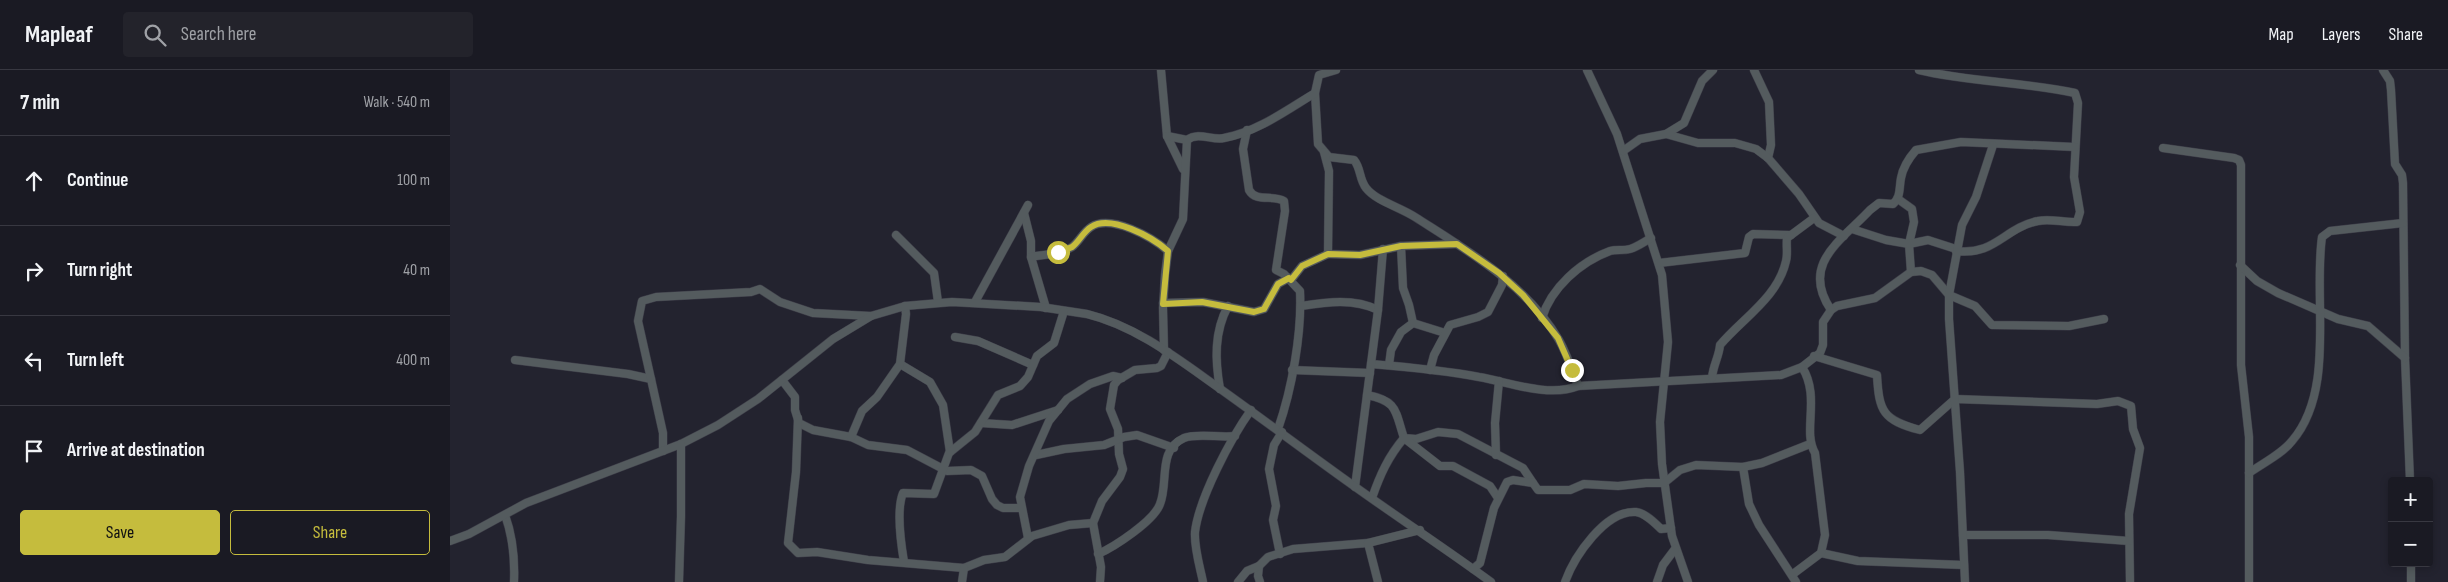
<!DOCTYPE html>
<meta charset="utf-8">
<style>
body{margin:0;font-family:"Sofia Sans Condensed",sans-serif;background:#23232b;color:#f1f3f6}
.controls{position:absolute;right:15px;bottom:15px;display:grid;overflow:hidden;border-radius:5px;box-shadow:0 2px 8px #0003}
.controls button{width:45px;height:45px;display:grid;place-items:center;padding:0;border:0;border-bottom:1px solid #383841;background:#1a1a23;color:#f1f3f6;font:25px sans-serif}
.stop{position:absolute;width:15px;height:15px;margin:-11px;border:4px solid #c5bc3d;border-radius:50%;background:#fff}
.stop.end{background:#c5bc3d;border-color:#fff;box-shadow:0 1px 5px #0008}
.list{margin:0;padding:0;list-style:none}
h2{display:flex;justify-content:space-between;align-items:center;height:65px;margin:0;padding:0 20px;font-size:21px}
h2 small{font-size:16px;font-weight:400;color:#9fa1a6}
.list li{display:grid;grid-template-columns:32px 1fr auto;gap:15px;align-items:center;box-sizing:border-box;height:90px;padding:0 20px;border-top:1px solid #383841}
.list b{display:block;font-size:19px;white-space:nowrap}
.list em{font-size:16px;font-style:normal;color:#9fa1a6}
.actions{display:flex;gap:10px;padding:15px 20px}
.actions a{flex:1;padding:11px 0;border:1px solid #c5bc3d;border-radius:5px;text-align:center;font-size:18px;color:#c5bc3d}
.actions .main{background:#c5bc3d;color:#111}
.icon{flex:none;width:28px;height:28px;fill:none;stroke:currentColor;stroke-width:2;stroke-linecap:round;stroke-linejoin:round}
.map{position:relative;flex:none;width:1998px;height:512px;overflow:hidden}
header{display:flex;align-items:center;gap:30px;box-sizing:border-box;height:70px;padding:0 25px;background:#1a1a23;border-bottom:1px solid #383841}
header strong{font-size:24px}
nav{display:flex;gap:28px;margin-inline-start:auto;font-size:18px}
.search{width:350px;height:45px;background:#23232b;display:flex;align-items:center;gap:12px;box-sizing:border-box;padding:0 18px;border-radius:5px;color:#9fa1a6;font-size:19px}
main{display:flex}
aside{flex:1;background:#1a1a23}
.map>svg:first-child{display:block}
</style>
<header>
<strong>Mapleaf</strong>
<div class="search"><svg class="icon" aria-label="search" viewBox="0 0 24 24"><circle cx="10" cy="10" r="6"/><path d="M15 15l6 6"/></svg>Search here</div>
<nav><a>Map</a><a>Layers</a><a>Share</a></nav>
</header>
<main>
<aside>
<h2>7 min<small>Walk · 540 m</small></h2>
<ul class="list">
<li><svg class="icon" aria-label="ahead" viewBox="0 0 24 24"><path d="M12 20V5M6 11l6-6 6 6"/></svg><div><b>Continue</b></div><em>100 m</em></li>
<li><svg class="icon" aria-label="right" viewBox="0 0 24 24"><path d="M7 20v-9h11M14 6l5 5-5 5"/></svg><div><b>Turn right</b></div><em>40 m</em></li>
<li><svg class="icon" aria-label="left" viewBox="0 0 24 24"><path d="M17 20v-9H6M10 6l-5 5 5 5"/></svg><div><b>Turn left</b></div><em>400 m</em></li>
<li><svg class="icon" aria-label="arrive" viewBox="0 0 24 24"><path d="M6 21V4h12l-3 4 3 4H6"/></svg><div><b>Arrive at destination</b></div></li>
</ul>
<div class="actions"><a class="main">Save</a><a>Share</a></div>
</aside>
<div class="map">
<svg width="1998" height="512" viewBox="0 0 1998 512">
<rect width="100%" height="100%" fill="#23232f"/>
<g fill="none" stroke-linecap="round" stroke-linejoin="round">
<defs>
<g id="street">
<polyline points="711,0 717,66 733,99"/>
<polyline points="1137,0 1167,64 1212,205 1218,272 1210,352 1212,394 1222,466 1238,512"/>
<polyline points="1304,0 1319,32 1321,75 1318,88"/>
<path d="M1469,0C1520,12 1574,12 1625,23L1628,33L1624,107L1630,142L1627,152C1614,153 1601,148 1588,151C1554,158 1545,186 1506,181"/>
<polyline points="1933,0 1940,11 1941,20 1945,94 1952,105 1953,113 1955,288 1960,411"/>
<path d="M865,23L868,74L879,87L904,90C911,98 909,109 916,118C926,131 950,137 965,147C1018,181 1076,214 1109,270C1117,284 1122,300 1128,316L1331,305L1352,297L1370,283L1373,275V252L1381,240L1387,236L1425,228L1461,202L1471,201L1482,205L1499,225L1525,236L1542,255L1619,256L1654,249"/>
<path d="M797,60L793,79L799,120C806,133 823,124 834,131L835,141L826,200L834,204L850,221C852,263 842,319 828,359"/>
<polyline points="1216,64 1248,73 1285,73 1306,79 1318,88 1349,124 1369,153 1394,166"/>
<polyline points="717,66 737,70"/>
<polyline points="1713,78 1784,88 1789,90 1791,95 1791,295 1799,367 1799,512"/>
<polyline points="1173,81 1190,69 1216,64 1234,53 1252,11 1263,0"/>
<polyline points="874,82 879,101 878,184 910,185 951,176 1007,174"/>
<polyline points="1448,129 1462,139 1464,152 1459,174 1461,202"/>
<polyline points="574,143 581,171 581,187 596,238"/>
<polyline points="1402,159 1436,170 1459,174 1478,170 1506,179"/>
<polyline points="446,165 484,203 488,232"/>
<polyline points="951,176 953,218 959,235 963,253"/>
<path d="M581,187C594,184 610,185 622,177C629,172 633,162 641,157C661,144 702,167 718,181"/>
<polyline points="1209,193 1295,183 1299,167 1303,164 1341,165"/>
<polyline points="1790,195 1807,211 1828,223 1888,249 1918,256 1955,288"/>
<polyline points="841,210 852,196 878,184"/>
<polyline points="525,232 578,135"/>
<polyline points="713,233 753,232 804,242 814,239 828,214 839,208"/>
<path d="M851,236C877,232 904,228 928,240"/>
<path d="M1381,240C1350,194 1391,171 1420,140L1429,133L1443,134C1451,127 1449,118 1451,108C1453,97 1459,88 1466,80L1511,72L1625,77"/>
<path d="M1092,248C1101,218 1130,192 1160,181C1166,179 1173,181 1180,179C1187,177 1194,172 1201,168"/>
<polyline points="505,267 528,271 583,295"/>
<path d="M714,280L713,238L715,205L718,181L733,149L737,70C749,61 762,71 774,68C807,62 837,40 865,23L869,5L886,0"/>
<path d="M1364,286L1427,305C1429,342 1433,350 1470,360L1505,329L1647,334L1668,331L1681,336L1683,359L1690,378L1679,444L1680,512"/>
<polyline points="65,290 178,304 201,309 213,363 213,381"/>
<polyline points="450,294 480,312 493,335 500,382"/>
<path d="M921,294C957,297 993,300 1029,307C1059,312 1098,328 1128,316"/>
<polyline points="939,295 941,280 951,262 963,253 995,263"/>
<polyline points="842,300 920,303"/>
<polyline points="980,300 984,285 1000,255 1028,247 1038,242 1052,215 1053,206"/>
<path d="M1262,308C1263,295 1269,287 1270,275C1293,248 1328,227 1336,191C1338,184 1336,175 1337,168L1364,148"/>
<polyline points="201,309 188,251 192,231 206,227 301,222 310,219 330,232 363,243 421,246"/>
<polyline points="332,310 345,327 345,340 349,353 363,360 401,367 418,375 457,380 497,401 521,400 532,406 542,429 547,435 553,438 571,438"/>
<path d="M770,319C765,290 764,262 778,236"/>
<path d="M917,325C948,331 945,341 954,368L966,369L988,362L1008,364L1073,398L1083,413"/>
<polyline points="348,348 346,402 338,473 348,483 367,482 418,490 514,498 534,490 555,487 582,466 619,455 643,453 652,431 670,407 673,399 669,384 668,359 660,339 664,315 668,310 685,300 707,298 711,296 718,282"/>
<polyline points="531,353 562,355 608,340"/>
<polyline points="401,367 412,341 427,327 450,294 456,244 455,236"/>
<polyline points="586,385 614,379 654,375 674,367 687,365 724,378"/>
<polyline points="1046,385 1045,353 1049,311"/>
<polyline points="1293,397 1299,434 1309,455 1346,512"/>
<path d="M1799,403C1813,393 1832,384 1842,371C1886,320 1863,230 1872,167L1880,161L1953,153"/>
<polyline points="905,417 928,240 933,179"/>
<path d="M922,428C930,405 938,387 954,368L990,396H1003L1040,416L1048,428"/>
<path d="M55,445C63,467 65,488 64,512"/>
<polyline points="643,453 651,497 650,512"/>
<polyline points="1513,465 1598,465 1679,471"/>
<polyline points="578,468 570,427 579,396 599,351 617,329 640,314 663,306 672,308"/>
<path d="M0,471L19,464L76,433L231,374L268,355L308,329L383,269L421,246L455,236L502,232L591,237L637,244C686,256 728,289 769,318C814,350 859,384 904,416C950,449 996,479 1041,512"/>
<polyline points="1371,483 1408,491 1514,495"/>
<path d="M648,484C664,477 704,451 710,434C719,412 707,380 734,368C746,363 771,368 785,366"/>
<polyline points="830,484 823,450 826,436 819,399 824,375 832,362"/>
<path d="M454,492C451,474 446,440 453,423L484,424L499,383L525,362L548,325L570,316L578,307L587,286L604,273L614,241"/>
<polyline points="1961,493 1961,512"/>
<polyline points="809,496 808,506 810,512"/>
<polyline points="1023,499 1030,493 1044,438 1057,412 1063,410 1083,413 1088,420 1120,420 1134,414 1168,416 1196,413 1214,413 1230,400 1246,395 1293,397 1312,393 1360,374"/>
<path d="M1343,504L1371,483L1375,465L1365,383C1352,361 1371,327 1352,297"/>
<polyline points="229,512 231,446 231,374"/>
<polyline points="512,512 514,498"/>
<path d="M753,512C750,497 744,478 745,462C749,428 781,368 801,340"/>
<polyline points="788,512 797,501 809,496 818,487 843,479 918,473"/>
<polyline points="928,512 918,473 970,460"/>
<path d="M1115,512C1124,487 1155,440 1186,442C1195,443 1205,453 1211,459L1221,458"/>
<polyline points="1207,512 1213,495 1225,479"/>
<polyline points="1515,512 1510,402 1499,249 1499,225 1512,155 1526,127 1543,75"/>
</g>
</defs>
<use href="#street" stroke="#3d3d48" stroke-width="9"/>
<use href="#street" stroke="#545b5e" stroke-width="8"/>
</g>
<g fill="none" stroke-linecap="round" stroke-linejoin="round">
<path stroke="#c5bc3d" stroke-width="6" d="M608,182C612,181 618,179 622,177C629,172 633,162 641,157C661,144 702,167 718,181L713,234L752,232L804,242L814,239L828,214L839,208L841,210L852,196L878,184L910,185L951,176L1007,174L1049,203L1073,225L1108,268L1122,300"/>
</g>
</svg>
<div class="controls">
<button>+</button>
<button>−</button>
</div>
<div class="stop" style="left:608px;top:182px"></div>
<div class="stop end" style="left:1122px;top:300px"></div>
</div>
</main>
